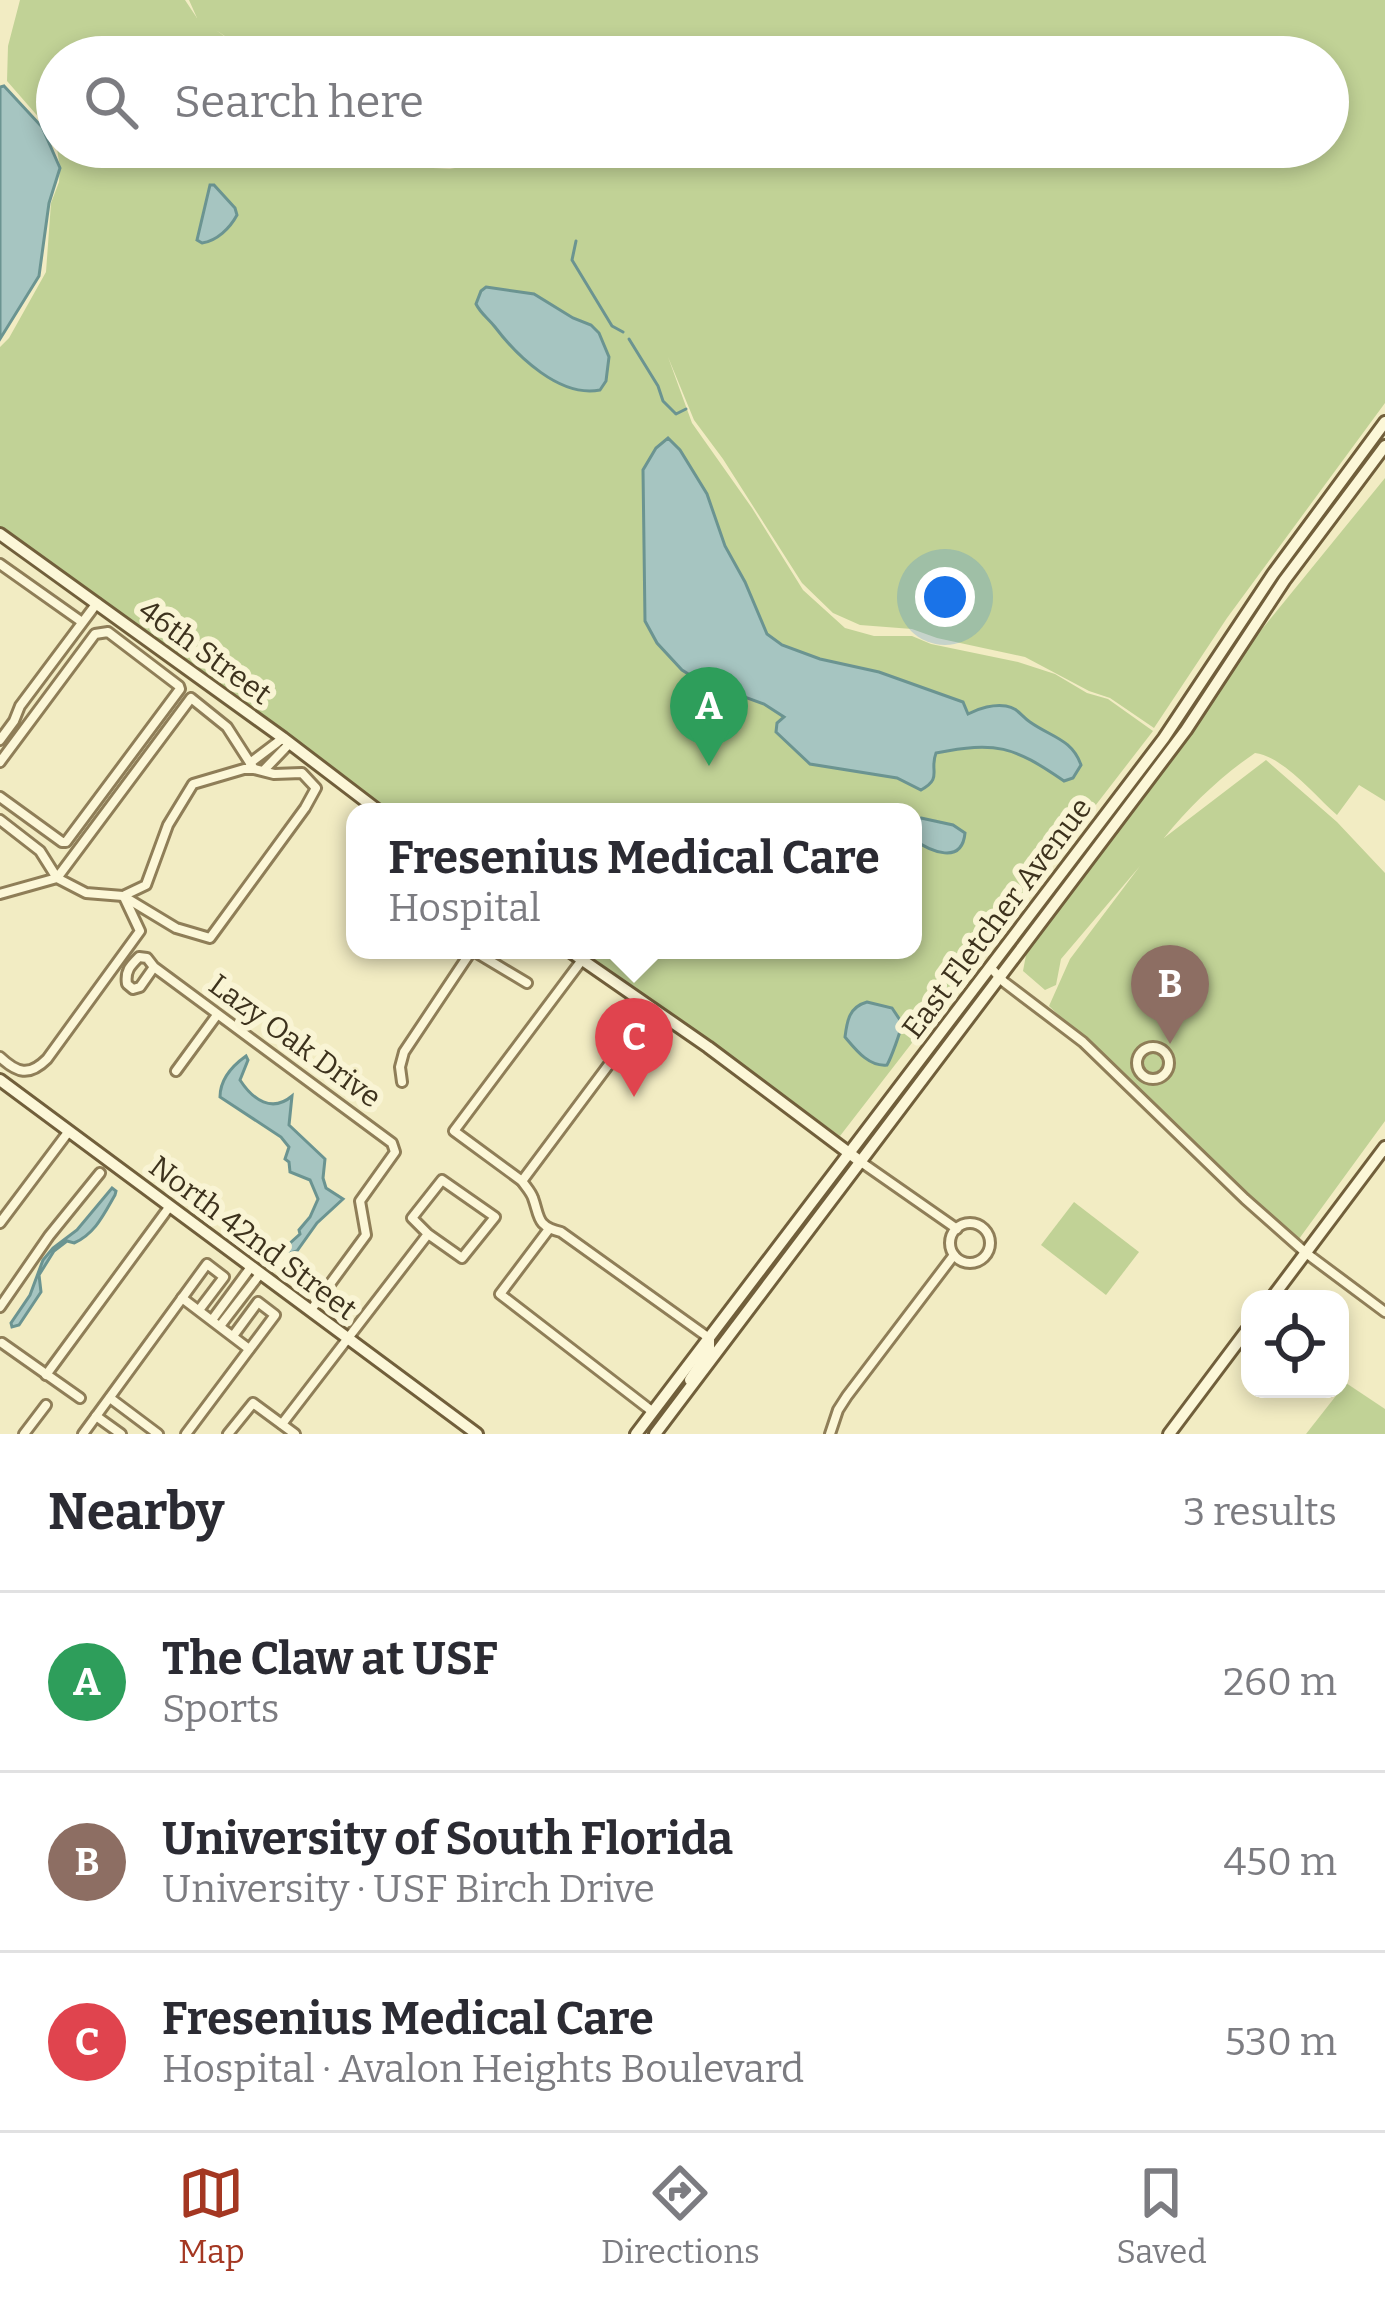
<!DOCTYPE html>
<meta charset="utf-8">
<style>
body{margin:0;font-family:Bitter,serif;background:#f7f7f7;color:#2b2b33}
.controls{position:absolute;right:36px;bottom:36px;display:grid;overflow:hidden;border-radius:24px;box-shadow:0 6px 18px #0003}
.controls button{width:108px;height:108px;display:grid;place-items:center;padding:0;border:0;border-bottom:3px solid #e1e1e2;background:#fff;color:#2b2b33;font:60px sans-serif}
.you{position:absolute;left:945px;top:597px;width:42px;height:42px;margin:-30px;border:9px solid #fff;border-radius:50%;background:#1a73e8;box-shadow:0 0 0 18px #1a73e833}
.badge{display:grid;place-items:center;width:78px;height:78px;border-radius:50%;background:#a43722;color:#fff;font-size:39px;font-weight:700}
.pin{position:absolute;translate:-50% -99px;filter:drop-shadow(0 3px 6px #0008)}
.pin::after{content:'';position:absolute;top:63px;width:42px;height:36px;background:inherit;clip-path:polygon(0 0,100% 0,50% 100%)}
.popup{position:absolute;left:346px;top:803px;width:576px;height:156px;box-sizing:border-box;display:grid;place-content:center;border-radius:24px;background:#fff;filter:drop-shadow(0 3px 9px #0005);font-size:39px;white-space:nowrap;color:#7c7c81}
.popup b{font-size:45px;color:#2b2b33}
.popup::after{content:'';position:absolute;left:50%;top:100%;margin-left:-24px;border:24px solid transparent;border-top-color:#fff}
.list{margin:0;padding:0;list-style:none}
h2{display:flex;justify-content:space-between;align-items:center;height:156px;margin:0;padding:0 48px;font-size:51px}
h2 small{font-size:39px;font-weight:400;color:#7c7c81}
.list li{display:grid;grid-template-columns:78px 1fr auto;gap:36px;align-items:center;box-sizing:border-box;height:180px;padding:0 48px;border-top:3px solid #e1e1e2}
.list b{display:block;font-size:45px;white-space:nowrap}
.list p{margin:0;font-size:39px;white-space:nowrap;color:#7c7c81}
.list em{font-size:39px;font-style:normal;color:#7c7c81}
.icon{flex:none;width:66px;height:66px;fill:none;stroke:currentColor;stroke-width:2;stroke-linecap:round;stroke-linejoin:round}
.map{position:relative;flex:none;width:1385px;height:1434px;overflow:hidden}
.search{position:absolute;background:#fff;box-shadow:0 6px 18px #0003;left:36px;right:36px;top:36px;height:132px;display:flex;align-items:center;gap:30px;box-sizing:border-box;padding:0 42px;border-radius:66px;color:#7c7c81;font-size:45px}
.sheet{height:696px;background:#fff}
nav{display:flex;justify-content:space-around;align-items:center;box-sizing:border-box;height:168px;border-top:3px solid #e1e1e2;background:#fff;font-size:33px;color:#7c7c81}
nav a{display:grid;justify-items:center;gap:6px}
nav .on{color:#a43722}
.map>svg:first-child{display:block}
</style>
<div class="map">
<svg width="1385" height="1434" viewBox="0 0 1385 1434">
<rect width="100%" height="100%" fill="#f2ecc3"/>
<g fill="#c1d296" fill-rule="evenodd">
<path d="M20,0H185L197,18L189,0H1385V403L1227,618L1154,728L1110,698L1089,691L1025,657L937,638L912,629L860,625L833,613L802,583L723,459L694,420L668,357L692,423L752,508L803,590L845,628L874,636H912L931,644L1018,662L1055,674L1087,693L1108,699L1153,731L840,1136L582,950H913V812H391L0,530V347L9,338L46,272L51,203L59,182L60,168L55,136L7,81L8,46ZM216,30L255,57H1328V147H381L395,157L455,169C424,168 401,167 376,147H57V57H252Z"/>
<path d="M1385,478V801L1359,785L1337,815C1315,796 1284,757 1255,753C1221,776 1190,806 1164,838L1266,760L1337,822L1385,873V1121L1296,1243L1049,1006L1070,959L1140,866L1061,959L1056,985L1045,990L1023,971L1026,955L1249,645Z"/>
<polygon points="1074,1202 1139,1252 1106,1295 1041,1245"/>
<polygon points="1346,1383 1385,1409 1385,1434 1306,1434"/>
</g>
<g fill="#a6c5c1" stroke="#6b9491" stroke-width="3">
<polygon points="4,86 42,127 60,168 49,203 39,276 0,339 0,87"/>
<path d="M210,185H214L235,208L237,215C230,228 217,241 202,243L197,240Z"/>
<path d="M486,287L534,294L573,318L591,325L599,333L609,357L606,381L600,390C560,398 517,356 495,327C488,318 481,314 476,304L481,291Z"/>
<path d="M668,438L680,450L707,494L725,546L745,582L767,634L782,645L820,659L879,672L963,702L968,714C979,708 994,704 1006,706C1018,708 1021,716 1030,722C1051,737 1072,739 1081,765L1073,778L1064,781C1013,746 996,741 936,753C929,771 943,778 921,790L897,778L810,764L776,732L777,723L784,717L764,704L698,680L682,670L657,643L645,621L643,470L656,448Z"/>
<path d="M921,818L953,825L965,833C962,865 931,852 913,839V821Z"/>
<path d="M867,1002L892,1008L902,1023C901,1031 891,1058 887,1065C869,1067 856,1050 845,1037C847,1021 849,1007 867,1002Z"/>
<path d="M246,1056L248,1060L240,1080C253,1100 272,1113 292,1096L289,1125L325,1159L323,1178L326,1188L343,1199L317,1223L297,1251L280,1256L278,1254L300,1234L299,1230L310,1217L318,1199L310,1180L290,1172L289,1162L285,1159L289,1147L281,1137L220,1097C220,1080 232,1066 246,1056Z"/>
<path d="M112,1188L116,1191L115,1195C104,1214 95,1234 74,1243L67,1241L54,1251L39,1275L41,1292L19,1325L12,1327L11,1323L30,1295L43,1260L53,1248L77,1230Z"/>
</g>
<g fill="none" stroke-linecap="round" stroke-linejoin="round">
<g stroke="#6b9491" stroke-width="3">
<polyline points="576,241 572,260 612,326 623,332"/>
<polyline points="629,339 658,386 663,401 676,414 686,409"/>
</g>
<defs>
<g id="street">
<polyline points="0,564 82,622"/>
<polyline points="0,740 14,721 20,706 97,603"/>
<polyline points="0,762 95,634 108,632 179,686 180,689 66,842 62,842 0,797"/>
<polyline points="250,763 283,738"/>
<polyline points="265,769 290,743"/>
<polyline points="0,820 40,851 57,878 191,698 227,727 254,769 274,774 302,773 316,788 305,808 210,938 176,928 123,896 86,893 57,878 0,894"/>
<polyline points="125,895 146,885 168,825 193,784 244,769 254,769"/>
<polyline points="472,950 527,983"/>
<path d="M154,967L140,987L133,989L127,984C125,971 130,966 139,957L147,958L154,967L392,1143L395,1152L360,1201L366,1235L311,1310"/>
<polyline points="990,967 1004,982 1083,1042 1245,1199 1306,1253 1385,1312"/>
<path d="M651,1008L522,1181C526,1187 531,1192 533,1198C540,1217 536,1226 561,1232L709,1338"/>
<circle cx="1153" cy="1063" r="16"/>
<path d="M0,1057C17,1073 29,1077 47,1059L140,931L124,897"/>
<polyline points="176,1071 217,1015"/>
<polyline points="402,1082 400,1067 404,1052 472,950"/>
<polyline points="861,1162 957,1229"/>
<polyline points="522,1181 454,1131 582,960"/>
<polyline points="0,1223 69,1131"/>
<circle cx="970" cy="1243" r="20"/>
<polyline points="549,1229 500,1294 653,1412"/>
<polyline points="182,1298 249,1349"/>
<polyline points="0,1307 49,1236 100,1173"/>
<polyline points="212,1320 251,1267"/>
<polyline points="220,1326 260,1274"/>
<polyline points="2,1343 80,1398"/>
<polyline points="46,1375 170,1206"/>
<polyline points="110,1398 158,1434"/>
<polyline points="96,1416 121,1434"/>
<polyline points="282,1424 428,1234 462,1258 495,1217 442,1180 412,1218 428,1234"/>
<polyline points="24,1434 46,1405"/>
<polyline points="83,1434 207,1264 224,1277 199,1310"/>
<polyline points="186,1434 275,1315 258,1302 233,1336"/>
<polyline points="228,1434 253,1403 295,1434"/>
<polyline points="830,1434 838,1410 847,1396 954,1255"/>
</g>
<g id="secondary">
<polyline points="0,534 283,738 380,812"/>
<polyline points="568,950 708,1047 861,1162"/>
<polyline points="0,1080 477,1434"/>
<polyline points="1271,1299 1385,1147"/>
<polyline points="690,1380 709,1351 709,1339"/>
<polyline points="636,1434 1164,738 1273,574 1385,422"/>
<polyline points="655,1434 1186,730 1284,581 1385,446"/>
<polyline points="1169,1434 1250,1326"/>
</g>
</defs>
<use href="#street" stroke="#8f7e58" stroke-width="14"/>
<use href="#secondary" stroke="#715f3b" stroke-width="16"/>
<use href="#street" stroke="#fcf7d8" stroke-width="8"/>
<use href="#secondary" stroke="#fcf7d8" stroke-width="10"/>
</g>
<g text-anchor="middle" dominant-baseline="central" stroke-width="12" stroke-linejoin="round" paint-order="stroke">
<g font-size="30" fill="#3d321d" stroke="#f9f4d4">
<text transform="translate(205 652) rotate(36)">46th Street</text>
<text transform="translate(997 918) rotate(-53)">East Fletcher Avenue</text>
<text transform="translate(295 1041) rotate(36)">Lazy Oak Drive</text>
<text transform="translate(253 1238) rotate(37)">North 42nd Street</text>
</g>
</g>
</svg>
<div class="controls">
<button><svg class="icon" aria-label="locate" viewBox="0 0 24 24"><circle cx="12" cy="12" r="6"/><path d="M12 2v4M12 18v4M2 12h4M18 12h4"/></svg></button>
</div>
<div class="you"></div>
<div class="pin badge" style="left:709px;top:766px;background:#2e9e5b">A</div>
<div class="pin badge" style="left:1170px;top:1044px;background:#8d6e63">B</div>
<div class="pin badge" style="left:634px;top:1097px;background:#e0444e">C</div>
<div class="popup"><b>Fresenius Medical Care</b>Hospital</div>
<div class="search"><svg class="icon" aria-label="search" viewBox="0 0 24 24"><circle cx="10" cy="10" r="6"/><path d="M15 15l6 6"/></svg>Search here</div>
</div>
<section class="sheet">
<h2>Nearby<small>3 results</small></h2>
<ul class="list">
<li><span class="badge" style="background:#2e9e5b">A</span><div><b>The Claw at USF</b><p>Sports</p></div><em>260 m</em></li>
<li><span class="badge" style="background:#8d6e63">B</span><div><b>University of South Florida</b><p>University · USF Birch Drive</p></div><em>450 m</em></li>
<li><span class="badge" style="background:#e0444e">C</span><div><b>Fresenius Medical Care</b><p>Hospital · Avalon Heights Boulevard</p></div><em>530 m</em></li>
</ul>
</section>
<nav>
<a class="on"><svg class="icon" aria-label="map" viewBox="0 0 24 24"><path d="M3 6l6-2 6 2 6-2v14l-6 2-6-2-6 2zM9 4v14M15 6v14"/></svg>Map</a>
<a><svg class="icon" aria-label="directions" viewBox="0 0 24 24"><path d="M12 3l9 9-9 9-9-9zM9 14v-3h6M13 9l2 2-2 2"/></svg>Directions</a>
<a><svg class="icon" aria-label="saved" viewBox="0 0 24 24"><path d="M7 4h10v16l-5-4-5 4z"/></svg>Saved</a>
</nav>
